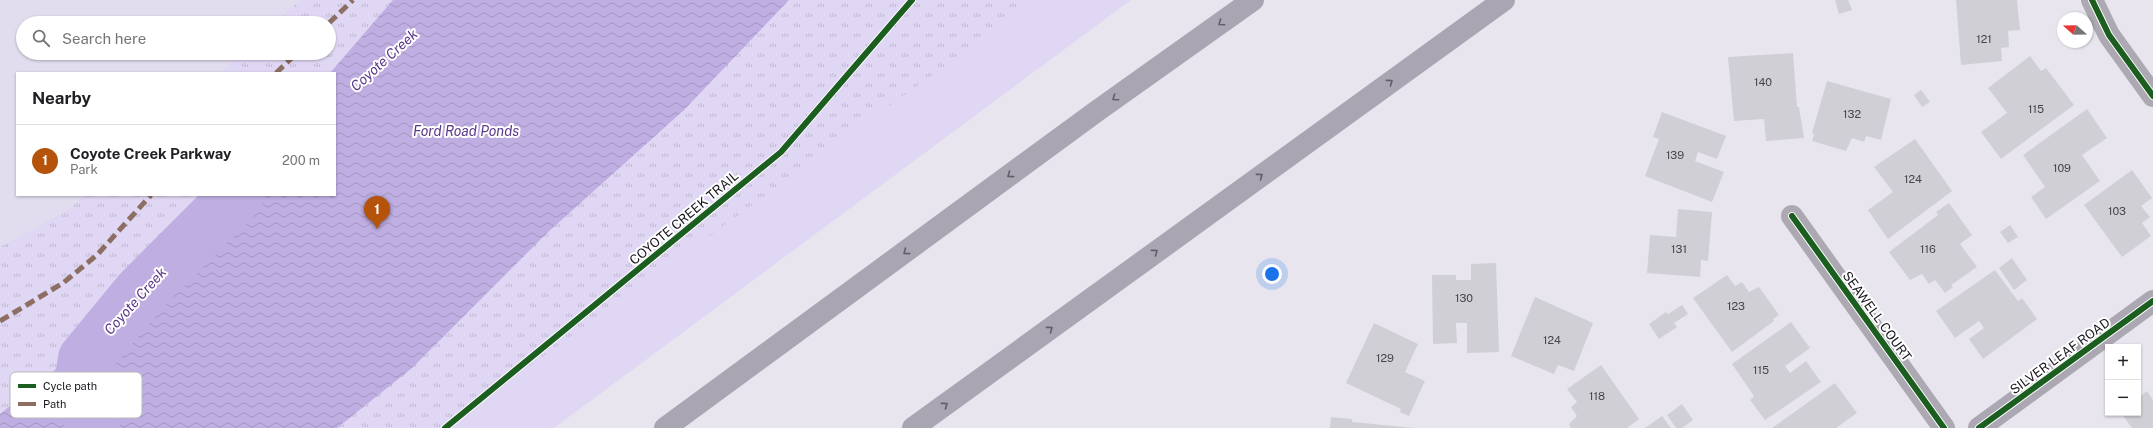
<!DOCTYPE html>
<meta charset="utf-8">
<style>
body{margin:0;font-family:"Public Sans",sans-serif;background:#f2f2f2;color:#202124}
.controls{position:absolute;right:12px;bottom:12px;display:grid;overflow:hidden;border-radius:0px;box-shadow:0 1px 3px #0004}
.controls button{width:36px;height:36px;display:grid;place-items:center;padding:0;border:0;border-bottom:1px solid #e0e0e0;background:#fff;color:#202124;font:20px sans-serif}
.compass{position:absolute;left:2057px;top:12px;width:36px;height:36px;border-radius:50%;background:#fff;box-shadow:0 1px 3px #0004;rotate:290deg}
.you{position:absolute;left:1272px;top:274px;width:14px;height:14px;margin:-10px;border:3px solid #fff;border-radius:50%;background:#1a73e8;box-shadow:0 0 0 6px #1a73e833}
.badge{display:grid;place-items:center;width:26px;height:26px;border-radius:50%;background:#b45309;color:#fff;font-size:13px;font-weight:700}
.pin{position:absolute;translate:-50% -33px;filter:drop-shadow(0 1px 2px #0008)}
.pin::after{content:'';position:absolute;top:21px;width:14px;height:12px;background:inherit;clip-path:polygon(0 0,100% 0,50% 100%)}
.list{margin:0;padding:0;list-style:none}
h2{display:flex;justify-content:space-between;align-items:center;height:52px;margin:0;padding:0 16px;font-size:17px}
h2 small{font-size:13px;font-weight:400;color:#757577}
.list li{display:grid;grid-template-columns:26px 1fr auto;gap:12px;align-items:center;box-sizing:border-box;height:72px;padding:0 16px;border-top:1px solid #e0e0e0}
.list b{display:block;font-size:15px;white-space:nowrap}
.list p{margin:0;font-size:13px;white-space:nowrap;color:#757577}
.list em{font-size:13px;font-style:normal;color:#757577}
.icon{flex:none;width:22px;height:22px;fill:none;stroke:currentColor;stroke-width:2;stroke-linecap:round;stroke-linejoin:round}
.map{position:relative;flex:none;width:2153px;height:428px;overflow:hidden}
.search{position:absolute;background:#fff;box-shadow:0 1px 3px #0004;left:16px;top:16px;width:320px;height:44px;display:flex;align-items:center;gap:10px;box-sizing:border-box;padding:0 14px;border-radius:22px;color:#757577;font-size:15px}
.panel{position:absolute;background:#fff;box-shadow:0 1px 3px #0004;left:16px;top:72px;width:320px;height:124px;border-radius:0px}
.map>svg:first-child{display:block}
</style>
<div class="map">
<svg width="2153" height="428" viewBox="0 0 2153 428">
<defs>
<pattern id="park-tufts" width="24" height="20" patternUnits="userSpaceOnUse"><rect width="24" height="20" fill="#e0d7f4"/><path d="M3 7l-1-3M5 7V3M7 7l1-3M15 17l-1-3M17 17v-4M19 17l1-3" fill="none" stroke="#c0b8d1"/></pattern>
<pattern id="water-waves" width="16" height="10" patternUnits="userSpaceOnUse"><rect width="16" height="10" fill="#bfaee1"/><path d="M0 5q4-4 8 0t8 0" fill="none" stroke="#a495c1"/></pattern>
</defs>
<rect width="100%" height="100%" fill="#e8e5ef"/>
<polygon fill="#e1dcee" points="0,0 304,0 287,23 23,23 23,53 266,53 252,73 17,73 17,195 160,195 0,264"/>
<polygon fill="#e0d7f4" points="304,0 1131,0 554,428 0,428 0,264 335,195 335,73 329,53 329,23"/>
<polygon fill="url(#park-tufts)" points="301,0 1036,0 444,428 0,428 0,247 68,210 85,195 335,195 335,73 220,73 242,53 329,53 329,23 275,23"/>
<polygon fill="url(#water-waves)" points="393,0 789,0 684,110 547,233 412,368 337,428 0,428 0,414 119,318 225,195 335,195 335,73 330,73"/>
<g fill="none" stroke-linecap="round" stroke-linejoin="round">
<polyline stroke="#bfaee1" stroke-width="54" points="93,428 80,389 85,359 141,291 237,195"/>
</g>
<g fill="#d1cfd6">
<polygon points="1835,0 1848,0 1852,10 1839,14"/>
<polygon points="1956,0 2017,0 2020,30 2008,31 2009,47 2001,48 2002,61 1961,65"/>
<polygon points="1793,53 1797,107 1799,107 1804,138 1766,141 1764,119 1734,121 1728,57"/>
<polygon points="2030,56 2041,71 2046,68 2074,105 2001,159 1981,132 2007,113 1988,88"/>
<polygon points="1827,81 1891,99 1881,140 1866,136 1864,142 1852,138 1846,151 1812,141 1814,134 1812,133"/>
<polygon points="1921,90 1930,102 1922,107 1914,95"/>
<polygon points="2087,109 2107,138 2082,155 2100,181 2046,219 2031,197 2045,187 2023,155"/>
<polygon points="1662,112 1726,136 1717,159 1698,152 1695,161 1724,172 1712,202 1645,176 1659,139 1653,137"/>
<polygon points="1915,139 1952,191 1888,239 1868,210 1893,192 1874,167"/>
<polygon points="2132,170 2152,198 2141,206 2150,217 2142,223 2151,236 2122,257 2084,205"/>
<polygon points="1949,203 1972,235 1960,244 1977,267 1951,285 1953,287 1945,293 1935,280 1929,284 1922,274 1910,280 1889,252 1938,215 1936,212"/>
<polygon points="1678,209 1712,212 1708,261 1701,260 1700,277 1647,273 1650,235 1676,237"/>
<polygon points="2010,225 2018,237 2008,243 2000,232"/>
<polygon points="2012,258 2027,280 2014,290 1999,268"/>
<polygon points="1496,263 1499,352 1467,353 1467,323 1456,323 1457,343 1433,344 1432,275 1456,275 1456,280 1471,280 1471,264"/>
<polygon points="1995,270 2018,301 2022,298 2037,319 1983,359 1969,339 1984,328 1979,321 1955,338 1936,311"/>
<polygon points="1727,275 1735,286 1742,282 1749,292 1759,287 1779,315 1773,319 1774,321 1732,352 1693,298"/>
<polygon points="1535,297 1593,323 1574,371 1558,365 1554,374 1511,356"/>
<polygon points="1682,305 1688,314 1674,323 1677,327 1659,339 1649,324 1666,312 1668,314"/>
<polygon points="1791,322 1810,348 1785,366 1790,373 1806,361 1821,382 1765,420 1750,400 1754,396 1732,364"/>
<polygon points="1374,323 1418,344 1405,372 1425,381 1409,416 1400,412 1401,409 1346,383"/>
<polygon points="1601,365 1639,419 1627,428 1571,428 1569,424 1577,416 1571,407 1577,402 1567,389"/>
<polygon points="1835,383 1857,413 1836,428 1772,428"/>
<polygon points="2147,391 2153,400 2153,428 2132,428 2121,413 2138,413 2138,398"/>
<polygon points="1682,404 1693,420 1682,428 1676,428 1667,415"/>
<polygon points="1662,416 1671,428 1645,428"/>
<polygon points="1331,417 1352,419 1352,422 1415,428 1330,428"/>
</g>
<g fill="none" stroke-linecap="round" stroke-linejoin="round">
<g stroke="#aca9b3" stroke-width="22">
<polyline points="2092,0 2109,35 2153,96"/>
<polyline points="1792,216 1944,428"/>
</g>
<polyline stroke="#aca8b3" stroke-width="22" points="1979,428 2153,301"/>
<g stroke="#a9a5b2" stroke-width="22">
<polyline points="665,428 1097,111 1253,0"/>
<polyline points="913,428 1504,0"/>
</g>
<g stroke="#8d6e63" stroke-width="5" stroke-dasharray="10 5" stroke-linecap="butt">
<polyline points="329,23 353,0"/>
<polyline points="276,73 297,53"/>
<polyline points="0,321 63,283 97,255 151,195"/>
</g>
<defs>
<g id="cycleway">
<polyline points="2092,0 2109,35 2153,96"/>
<polyline points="1792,216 1944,428"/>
<polyline points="445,428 781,152 912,0"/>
<polyline points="1979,428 2153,301"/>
</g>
</defs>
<use href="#cycleway" stroke="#fff" stroke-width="8"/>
<use href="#cycleway" stroke="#1b5e20" stroke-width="6"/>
</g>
<defs><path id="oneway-chevron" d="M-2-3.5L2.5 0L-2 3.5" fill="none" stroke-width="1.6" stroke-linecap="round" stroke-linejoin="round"/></defs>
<g stroke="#615e68">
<use href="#oneway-chevron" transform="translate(1221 23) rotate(145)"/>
<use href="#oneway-chevron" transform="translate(1390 82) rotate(-36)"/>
<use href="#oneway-chevron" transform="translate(1115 98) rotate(145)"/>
<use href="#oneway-chevron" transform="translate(1010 175) rotate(144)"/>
<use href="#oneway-chevron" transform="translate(1260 176) rotate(-36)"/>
<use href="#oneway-chevron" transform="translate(906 252) rotate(144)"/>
<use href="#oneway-chevron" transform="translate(1155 252) rotate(-36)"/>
<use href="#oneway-chevron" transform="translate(1050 329) rotate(-36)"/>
<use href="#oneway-chevron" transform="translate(945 405) rotate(-36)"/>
</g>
<g text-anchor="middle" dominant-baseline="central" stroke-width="4" stroke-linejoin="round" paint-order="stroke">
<g font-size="11" fill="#47454b">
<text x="1984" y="39">121</text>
<text x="1763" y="82">140</text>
<text x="2036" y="109">115</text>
<text x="1852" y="114">132</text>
<text x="1675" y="155">139</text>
<text x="2062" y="168">109</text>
<text x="1913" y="179">124</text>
<text x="2117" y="211">103</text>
<text x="1679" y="249">131</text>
<text x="1928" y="249">116</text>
<text x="1464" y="298">130</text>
<text x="1736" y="306">123</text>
<text x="1552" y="340">124</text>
<text x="1385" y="358">129</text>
<text x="1761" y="370">115</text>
<text x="1597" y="396">118</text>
</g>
<g font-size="13" fill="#19171d" stroke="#fff">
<text transform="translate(684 218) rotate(-40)">COYOTE CREEK TRAIL</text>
<text transform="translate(1877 316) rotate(54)">SEAWELL COURT</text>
<text transform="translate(2060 356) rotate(-36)">SILVER LEAF ROAD</text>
</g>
<g font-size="14" font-style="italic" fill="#593889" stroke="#fff">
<text transform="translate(384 60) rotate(-42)">Coyote Creek</text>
<text x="466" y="131">Ford Road Ponds</text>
<text transform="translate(135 301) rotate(-48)">Coyote Creek</text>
</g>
</g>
<rect x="10" y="372" width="132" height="46" rx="6" fill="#fff" stroke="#bab9bb" stroke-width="1"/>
<rect x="18" y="384" width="18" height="4" fill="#1b5e20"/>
<rect x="18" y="402" width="18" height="4" fill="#8d6e63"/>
<g font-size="11" fill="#19171d">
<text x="43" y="390">Cycle path</text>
<text x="43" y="408">Path</text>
</g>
</svg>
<div class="controls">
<button>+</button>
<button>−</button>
</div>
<svg class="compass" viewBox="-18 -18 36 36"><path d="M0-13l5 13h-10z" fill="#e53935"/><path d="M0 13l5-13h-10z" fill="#757577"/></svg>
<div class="you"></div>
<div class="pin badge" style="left:377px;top:229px">1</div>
<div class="search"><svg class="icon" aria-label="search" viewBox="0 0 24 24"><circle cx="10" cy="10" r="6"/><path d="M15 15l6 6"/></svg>Search here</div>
<section class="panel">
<h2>Nearby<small></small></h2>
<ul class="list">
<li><span class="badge">1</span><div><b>Coyote Creek Parkway</b><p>Park</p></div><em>200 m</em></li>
</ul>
</section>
</div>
